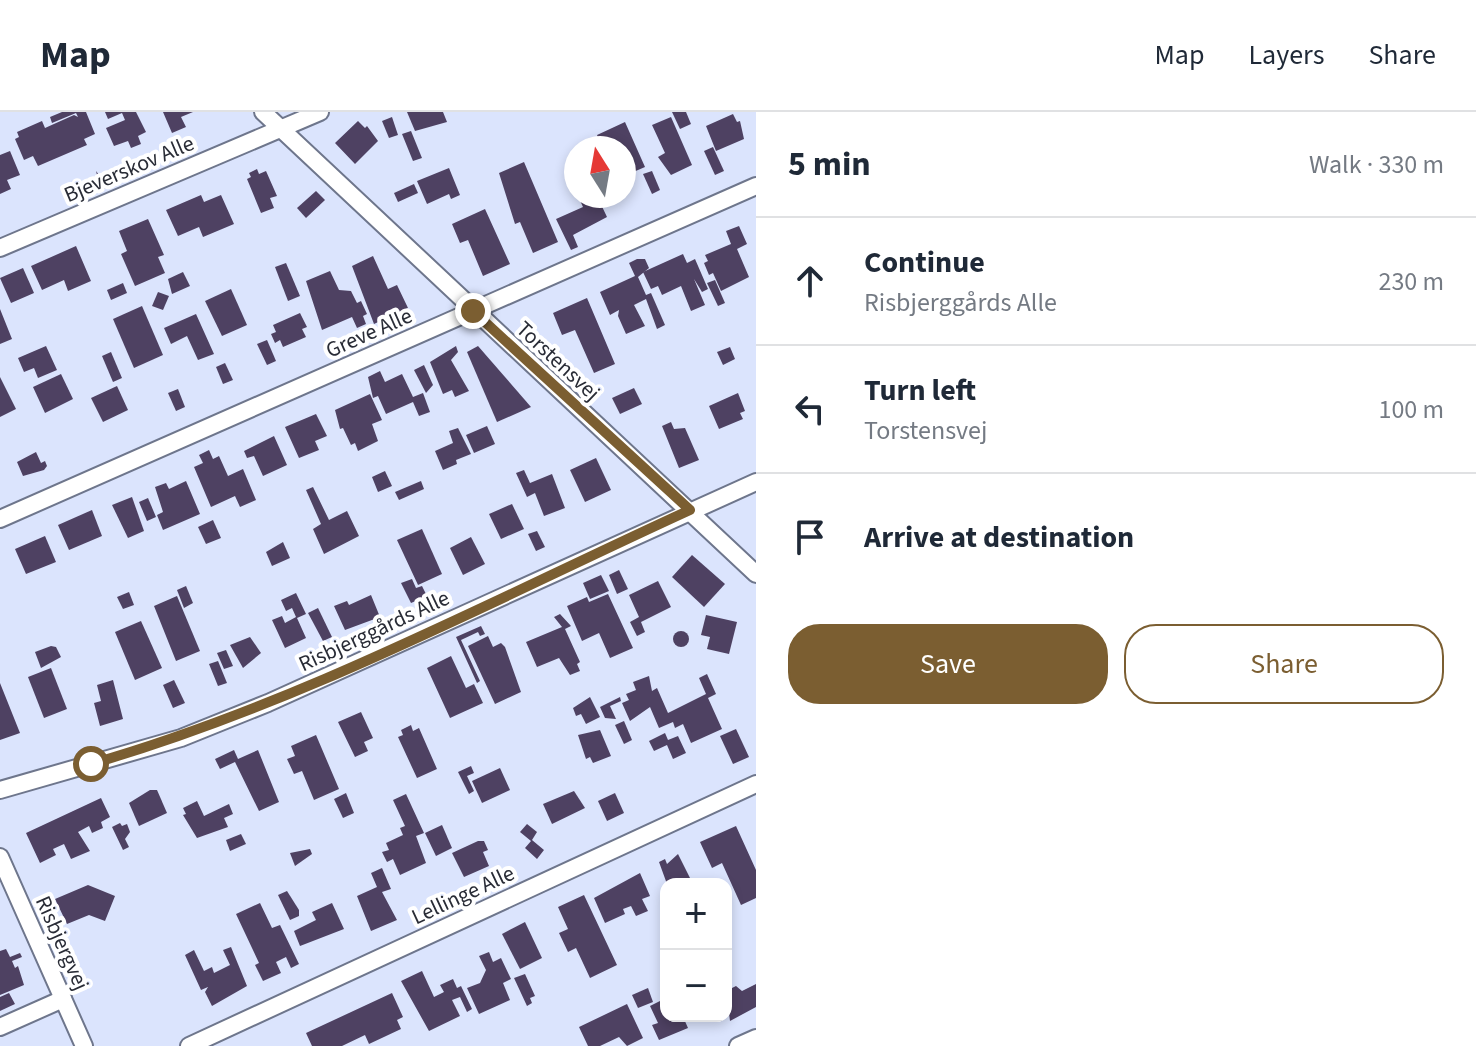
<!DOCTYPE html>
<meta charset="utf-8">
<style>
body{margin:0;font-family:"Source Sans 3",sans-serif;background:#f2f2f3;color:#1f2937}
.controls{position:absolute;right:24px;bottom:24px;display:grid;overflow:hidden;border-radius:16px;box-shadow:0 4px 12px #0003}
.controls button{width:72px;height:72px;display:grid;place-items:center;padding:0;border:0;border-bottom:2px solid #e0e1e3;background:#fff;color:#1f2937;font:40px sans-serif}
.compass{position:absolute;left:564px;top:24px;width:72px;height:72px;border-radius:50%;background:#fff;box-shadow:0 4px 12px #0003;rotate:349deg}
.stop{position:absolute;width:24px;height:24px;margin:-18px;border:6px solid #7b5e31;border-radius:50%;background:#fff}
.stop.end{background:#7b5e31;border-color:#fff;box-shadow:0 2px 8px #0008}
.list{margin:0;padding:0;list-style:none}
h2{display:flex;justify-content:space-between;align-items:center;height:104px;margin:0;padding:0 32px;font-size:34px}
h2 small{font-size:26px;font-weight:400;color:#747a83}
.list li{display:grid;grid-template-columns:52px 1fr auto;gap:24px;align-items:center;box-sizing:border-box;height:128px;padding:0 32px;border-top:2px solid #e0e1e3}
.list b{display:block;font-size:30px;white-space:nowrap}
.list p{margin:0;font-size:26px;white-space:nowrap;color:#747a83}
.list em{font-size:26px;font-style:normal;color:#747a83}
.actions{display:flex;gap:16px;padding:24px 32px}
.actions a{flex:1;padding:18px 0;border:2px solid #7b5e31;border-radius:32px;text-align:center;font-size:28px;color:#7b5e31}
.actions .main{background:#7b5e31;color:#fff}
.icon{flex:none;width:44px;height:44px;fill:none;stroke:currentColor;stroke-width:2;stroke-linecap:round;stroke-linejoin:round}
.map{position:relative;flex:none;width:756px;height:934px;overflow:hidden}
header{display:flex;align-items:center;gap:48px;box-sizing:border-box;height:112px;padding:0 40px;background:#fff;border-bottom:2px solid #e0e1e3}
header strong{font-size:38px}
nav{display:flex;gap:44px;margin-inline-start:auto;font-size:28px}
main{display:flex}
aside{flex:1;background:#fff}
.map>svg:first-child{display:block}
</style>
<header>
<strong>Map</strong>
<nav><a>Map</a><a>Layers</a><a>Share</a></nav>
</header>
<main>
<div class="map">
<svg width="756" height="934" viewBox="0 0 756 934">
<rect width="100%" height="100%" fill="#dbe4fd"/>
<g fill="#4e4162">
<polygon points="62,0 86,0 95,22 84,27 87,33 38,54 33,44 24,48 15,27 19,25 17,20 42,9 45,16 74,3 78,5 76,1 52,11 50,5"/>
<polygon points="105,0 136,0 146,20 138,24 141,32 131,36 128,29 114,34 106,16 125,8 122,1 108,7"/>
<polygon points="163,0 193,0 181,5 186,15 172,21"/>
<polygon points="407,0 443,0 447,10 415,19"/>
<polygon points="672,0 686,0 691,12 680,17"/>
<polygon points="733,2 737,10 740,9 744,27 716,39 706,14"/>
<polygon points="392,5 398,23 389,26 382,9"/>
<polygon points="671,5 692,53 671,63 658,45 665,41 652,13"/>
<polygon points="358,9 365,16 367,14 378,29 355,52 335,31"/>
<polygon points="625,10 645,55 624,64 624,36 602,36 597,23"/>
<polygon points="411,19 422,46 413,49 402,22"/>
<polygon points="713,35 724,59 715,63 704,39"/>
<polygon points="10,39 20,63 7,68 11,77 0,82 0,43"/>
<polygon points="524,50 558,130 533,141 520,110 515,112 499,61"/>
<polygon points="449,56 460,83 451,87 449,82 427,92 417,69"/>
<polygon points="257,57 259,62 266,59 277,84 270,86 274,96 261,101 247,67 251,65 249,61"/>
<polygon points="96,59 108,75 92,82 89,75 99,71"/>
<polygon points="652,59 660,78 652,82 643,62"/>
<polygon points="414,72 418,81 398,90 394,81"/>
<polygon points="316,79 325,88 306,106 297,96"/>
<polygon points="201,83 204,90 221,83 234,112 203,125 199,115 178,124 166,98"/>
<polygon points="578,84 597,84 607,105 573,123 578,135 571,138 556,107 583,95"/>
<polygon points="485,97 510,152 483,164 468,128 460,131 452,112"/>
<polygon points="148,107 164,143 158,145 165,161 135,174 121,142 127,139 119,119"/>
<polygon points="739,114 747,132 737,137 749,165 721,179 713,161 709,163 704,151 708,149 705,143 731,132 726,119"/>
<polygon points="76,134 91,169 68,179 64,168 42,178 31,154"/>
<polygon points="683,142 687,151 695,147 708,177 702,180 694,167 705,193 691,199 681,174 662,183 658,174 651,177 643,160"/>
<polygon points="373,144 388,177 397,173 408,196 374,212 352,154"/>
<polygon points="637,147 645,147 649,156 638,165 646,183 651,181 665,213 657,217 646,187 634,193 645,214 626,222 618,204 619,198 610,203 600,180 635,164 629,151"/>
<polygon points="286,151 300,184 288,189 275,155"/>
<polygon points="23,156 34,181 11,191 0,166"/>
<polygon points="330,159 339,178 351,179 357,191 361,189 367,202 363,204 366,212 357,216 352,205 322,218 306,169"/>
<polygon points="183,160 190,174 172,182 168,167"/>
<polygon points="715,168 725,191 718,194 707,171"/>
<polygon points="123,171 127,181 111,188 107,178"/>
<polygon points="231,177 247,213 222,224 205,189"/>
<polygon points="158,180 169,184 163,198 152,194"/>
<polygon points="587,186 615,252 594,261 575,218 562,223 553,201"/>
<polygon points="142,194 163,243 134,256 113,207"/>
<polygon points="0,197 12,227 0,232"/>
<polygon points="300,201 307,215 302,217 306,225 283,235 280,228 275,231 271,222 276,220 273,213"/>
<polygon points="196,202 214,242 198,248 187,224 171,232 164,216"/>
<polygon points="267,228 276,249 267,253 257,232"/>
<polygon points="46,234 57,258 38,266 34,256 24,260 18,246"/>
<polygon points="456,234 458,240 451,248 469,279 455,285 452,278 443,282 430,250"/>
<polygon points="478,234 531,295 497,310 467,240"/>
<polygon points="730,235 735,247 723,253 717,240"/>
<polygon points="111,240 122,266 113,270 102,244"/>
<polygon points="225,251 233,268 223,272 216,255"/>
<polygon points="424,253 433,273 426,281 414,258"/>
<polygon points="380,259 385,270 402,262 413,285 423,281 430,300 419,304 413,290 386,302 378,284 373,286 368,265"/>
<polygon points="61,262 73,287 45,301 33,275"/>
<polygon points="0,265 16,297 0,305"/>
<polygon points="117,274 128,298 103,310 91,286"/>
<polygon points="634,276 642,292 620,302 612,286"/>
<polygon points="178,277 185,295 176,299 168,281"/>
<polygon points="738,281 745,299 740,301 743,307 719,317 709,294"/>
<polygon points="370,282 382,308 372,312 378,329 358,339 355,331 351,333 343,316 340,317 335,298"/>
<polygon points="316,302 327,324 315,329 319,338 299,346 285,315"/>
<polygon points="671,310 674,317 685,316 699,348 679,356 662,314"/>
<polygon points="487,314 495,332 474,341 466,323"/>
<polygon points="458,316 471,342 456,348 457,352 443,358 435,339 453,331 449,319"/>
<polygon points="274,324 287,353 263,364 254,344 247,346 244,339"/>
<polygon points="209,338 213,347 219,344 228,364 243,357 256,388 240,395 235,384 211,395 194,355 203,351 199,343"/>
<polygon points="36,340 41,351 45,349 47,354 44,358 23,364 17,350"/>
<polygon points="596,346 611,378 585,390 570,358"/>
<polygon points="524,358 530,371 552,362 565,396 544,404 535,381 527,385 516,361"/>
<polygon points="385,359 392,374 378,380 372,365"/>
<polygon points="186,369 200,402 163,418 157,403 163,400 155,375 166,371 169,377"/>
<polygon points="421,369 424,377 399,388 395,380"/>
<polygon points="313,375 329,408 347,399 359,424 324,442 313,417 321,412 306,378"/>
<polygon points="132,385 144,419 128,426 112,393"/>
<polygon points="148,386 156,405 147,409 139,390"/>
<polygon points="512,392 524,417 501,427 489,402"/>
<polygon points="92,398 102,424 69,438 58,413"/>
<polygon points="213,408 221,426 206,432 198,415"/>
<polygon points="422,417 442,462 418,473 397,428"/>
<polygon points="537,419 545,435 536,439 528,422"/>
<polygon points="45,424 56,450 26,462 15,437"/>
<polygon points="471,425 485,452 463,463 450,436"/>
<polygon points="283,430 290,446 272,454 266,440"/>
<polygon points="692,443 725,472 704,495 672,465"/>
<polygon points="619,458 628,477 617,482 609,463"/>
<polygon points="601,463 609,479 590,487 583,471"/>
<polygon points="412,467 416,476 422,474 427,484 411,491 401,471"/>
<polygon points="658,469 671,495 641,510 645,520 637,524 630,510 639,505 629,483"/>
<polygon points="186,474 193,491 184,496 177,478"/>
<polygon points="129,480 134,493 123,497 117,485"/>
<polygon points="296,481 306,502 297,506 306,526 285,536 272,508 282,504 285,511 296,505 292,496 286,499 281,488"/>
<polygon points="608,482 633,536 610,546 599,521 582,529 567,494 587,485 589,490"/>
<polygon points="371,483 380,505 345,518 334,494 347,489 349,493"/>
<polygon points="177,484 200,539 176,549 154,494"/>
<polygon points="318,496 332,525 323,529 308,501"/>
<polygon points="560,502 571,514 565,517 580,550 577,552 580,559 570,563 559,546 537,555 526,530 562,515 554,505"/>
<polygon points="706,503 737,510 729,542 707,537 710,525 701,523"/>
<polygon points="141,509 162,556 135,568 115,520"/>
<polygon points="481,514 485,522 480,524 478,520 461,528 480,569 477,571 456,525"/>
<circle cx="681" cy="527" r="8"/>
<polygon points="488,524 493,535 501,531 505,535 521,580 495,592 468,534"/>
<polygon points="250,525 261,541 243,556 230,533"/>
<polygon points="51,534 56,535 61,545 41,556 35,540"/>
<polygon points="226,538 233,554 224,557 217,541"/>
<polygon points="451,544 466,576 474,572 483,591 450,606 427,556"/>
<polygon points="218,549 227,571 218,574 209,552"/>
<polygon points="51,556 67,597 44,606 28,565"/>
<polygon points="707,562 716,582 708,586 722,617 691,631 683,612 675,616 673,610 659,616 650,595 630,609 622,591 629,588 626,582 636,578 633,570 649,564 652,579 657,576 668,601 706,582 699,566"/>
<polygon points="113,568 123,607 100,614 94,591 101,589 97,573"/>
<polygon points="174,568 185,591 173,596 163,573"/>
<polygon points="0,571 20,621 0,628"/>
<polygon points="590,585 600,605 586,612 581,602 576,604 573,596"/>
<polygon points="620,585 621,589 610,594 616,607 605,606 600,595"/>
<polygon points="361,600 373,626 364,630 368,639 355,645 338,610"/>
<polygon points="624,609 632,628 624,632 615,613"/>
<polygon points="411,613 413,619 419,616 437,657 417,666 398,625 403,623 401,618"/>
<polygon points="736,617 749,645 733,652 720,624"/>
<polygon points="600,618 611,644 593,651 590,645 586,647 578,623"/>
<polygon points="665,621 668,628 678,624 686,641 673,647 667,633 654,639 649,629"/>
<polygon points="316,623 339,677 314,688 302,659 294,662 287,647 295,644 291,634"/>
<polygon points="234,638 238,647 258,638 279,690 259,699 235,650 220,657 215,647"/>
<polygon points="471,654 474,661 467,664 474,679 469,682 458,660"/>
<polygon points="500,656 510,678 482,691 472,669"/>
<polygon points="150,678 157,678 167,701 139,714 129,691"/>
<polygon points="574,679 585,696 552,712 543,692"/>
<polygon points="346,681 354,701 343,706 334,687"/>
<polygon points="615,681 624,701 607,709 598,689"/>
<polygon points="406,682 424,721 416,724 426,751 400,763 393,747 387,750 382,740 389,738 386,731 403,723 400,716 405,714 393,688"/>
<polygon points="101,686 110,705 101,710 103,716 92,721 89,714 78,720 90,739 71,747 64,732 53,737 56,743 40,751 26,721"/>
<polygon points="197,689 204,704 229,692 233,702 224,706 228,715 197,726 183,703 186,702 183,696"/>
<polygon points="120,711 122,714 127,712 130,720 125,727 129,735 123,738 112,715"/>
<polygon points="527,712 537,720 532,728 544,738 537,747 525,736 531,729 520,720"/>
<polygon points="442,713 452,736 436,744 425,721"/>
<polygon points="736,714 756,758 756,786 741,793 722,751 712,756 700,730"/>
<polygon points="241,722 246,732 230,739 226,728"/>
<polygon points="478,729 484,729 488,738 483,740 489,754 464,765 452,741"/>
<polygon points="310,737 312,742 295,754 290,741"/>
<polygon points="678,742 691,768 667,772 659,750 665,747 667,752"/>
<polygon points="382,756 391,777 382,780 397,808 371,819 357,784 377,775 371,761"/>
<polygon points="640,761 650,784 642,787 648,799 636,804 631,794 623,797 625,802 605,811 594,786"/>
<polygon points="88,773 115,784 105,809 89,803 67,812 55,787"/>
<polygon points="287,779 299,798 299,804 290,808 278,783"/>
<polygon points="584,783 617,853 590,866 576,836 568,840 559,821 568,817 558,795"/>
<polygon points="260,791 272,816 280,813 299,852 291,856 286,845 276,850 281,861 263,869 255,853 259,851 236,802"/>
<polygon points="332,791 344,817 300,834 294,819 316,808 312,800"/>
<polygon points="525,810 542,846 520,857 502,822"/>
<polygon points="231,835 247,874 212,894 205,880 208,875 201,878 185,843 194,838 204,859 212,855 214,861 230,853 223,838"/>
<polygon points="6,837 10,845 20,841 22,845 12,849 15,856 18,854 24,873 0,883 0,839"/>
<polygon points="489,840 493,850 501,846 511,867 503,871 510,888 479,902 467,876 480,871 486,858 479,844"/>
<polygon points="422,859 434,885 444,880 440,873 453,867 457,876 461,874 472,897 467,900 460,885 452,888 460,904 429,919 401,869"/>
<polygon points="525,862 535,884 530,886 532,891 527,894 514,866"/>
<polygon points="756,872 756,895 730,909 726,879 736,874 742,879"/>
<polygon points="648,876 653,890 638,896 632,883"/>
<polygon points="9,881 15,892 0,899 0,885"/>
<polygon points="392,881 403,905 397,908 401,917 369,932 365,923 342,934 312,934 306,921"/>
<polygon points="666,886 666,904 692,904 684,907 688,916 659,928 652,913 658,911 650,894"/>
<polygon points="627,892 643,926 627,934 619,925 600,934 588,934 579,915"/>
</g>
<g fill="none" stroke-linecap="round" stroke-linejoin="round">
<defs>
<g id="minor">
<polyline points="263,0 756,462"/>
<polyline points="0,136 320,0"/>
<polyline points="0,407 756,74"/>
<polyline points="0,678 181,626 268,591 756,370"/>
<polyline points="0,745 84,934"/>
<polyline points="0,915 63,887"/>
<polyline points="189,934 756,672"/>
<polyline points="738,934 756,926"/>
</g>
</defs>
<use href="#minor" stroke="#6e768c" stroke-width="20"/>
<use href="#minor" stroke="#fff" stroke-width="16"/>
</g>
<g fill="none" stroke-linecap="round" stroke-linejoin="round">
<path stroke="#7b5e31" stroke-width="10" d="M91,652C299,592 493,488 690,398L473,199"/>
</g>
<g text-anchor="middle" dominant-baseline="central" stroke-width="8" stroke-linejoin="round" paint-order="stroke">
<g font-size="22" fill="#292c36" stroke="#fff">
<text transform="translate(129 57) rotate(-23)">Bjeverskov Alle</text>
<text transform="translate(369 221) rotate(-24)">Greve Alle</text>
<text transform="translate(558 249) rotate(43)">Torstensvej</text>
<text transform="translate(374 519) rotate(-25)">Risbjerggårds Alle</text>
<text transform="translate(463 783) rotate(-25)">Lellinge Alle</text>
<text transform="translate(62 831) rotate(66)">Risbjergvej</text>
</g>
</g>
</svg>
<div class="controls">
<button>+</button>
<button>−</button>
</div>
<svg class="compass" viewBox="-18 -18 36 36"><path d="M0-13l5 13h-10z" fill="#e53935"/><path d="M0 13l5-13h-10z" fill="#747a83"/></svg>
<div class="stop" style="left:91px;top:652px"></div>
<div class="stop end" style="left:473px;top:199px"></div>
</div>
<aside>
<h2>5 min<small>Walk · 330 m</small></h2>
<ul class="list">
<li><svg class="icon" aria-label="ahead" viewBox="0 0 24 24"><path d="M12 20V5M6 11l6-6 6 6"/></svg><div><b>Continue</b><p>Risbjerggårds Alle</p></div><em>230 m</em></li>
<li><svg class="icon" aria-label="left" viewBox="0 0 24 24"><path d="M17 20v-9H6M10 6l-5 5 5 5"/></svg><div><b>Turn left</b><p>Torstensvej</p></div><em>100 m</em></li>
<li><svg class="icon" aria-label="arrive" viewBox="0 0 24 24"><path d="M6 21V4h12l-3 4 3 4H6"/></svg><div><b>Arrive at destination</b></div></li>
</ul>
<div class="actions"><a class="main">Save</a><a>Share</a></div>
</aside>
</main>
